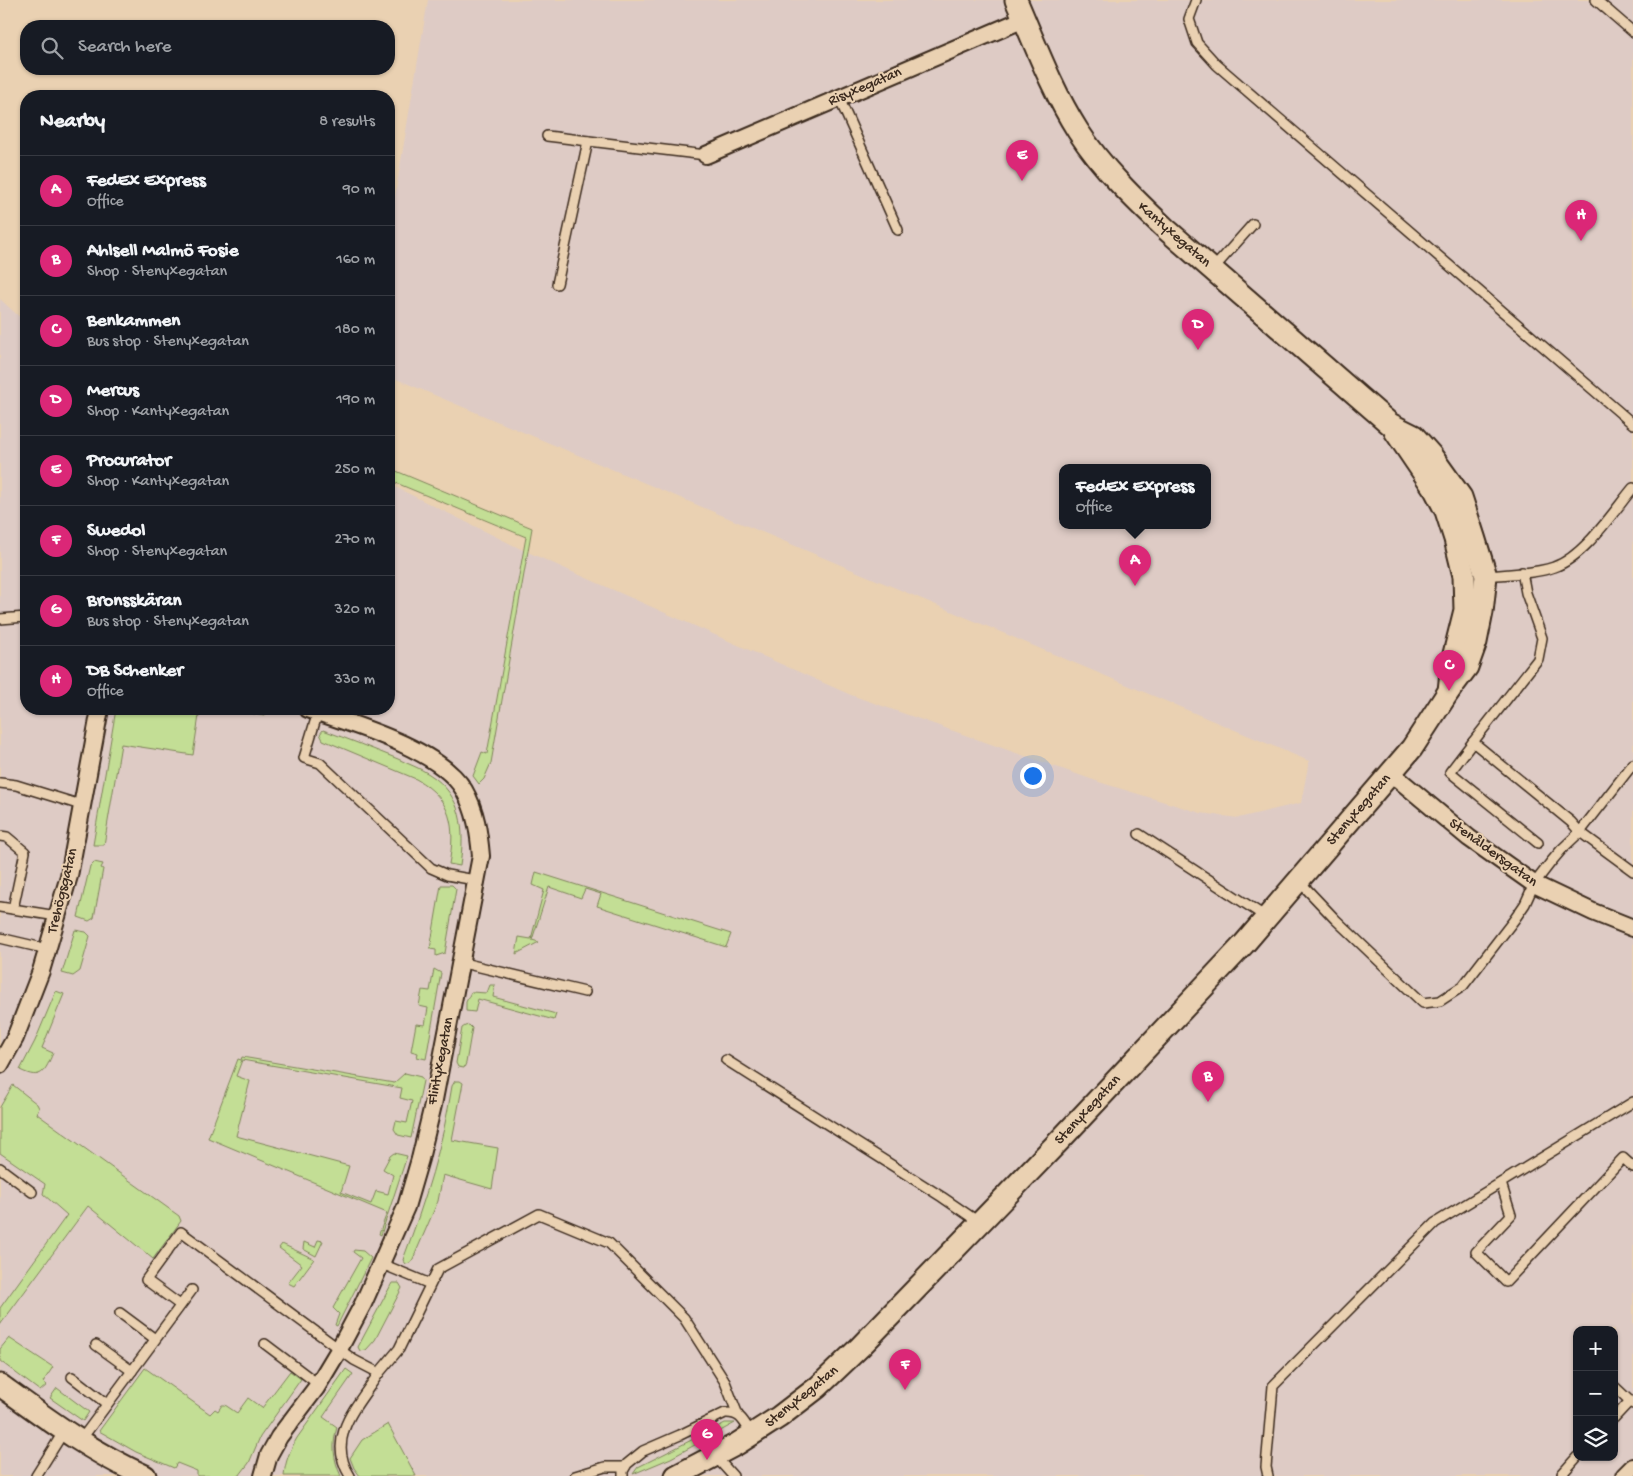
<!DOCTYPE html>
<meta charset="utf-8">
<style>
body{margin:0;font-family:"Gochi Hand",sans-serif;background:#242831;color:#f1f3f6}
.controls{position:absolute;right:15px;bottom:15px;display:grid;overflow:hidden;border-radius:10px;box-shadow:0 1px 4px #0004}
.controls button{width:45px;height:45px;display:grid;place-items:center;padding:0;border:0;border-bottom:1px solid #363941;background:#171b24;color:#f1f3f6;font:25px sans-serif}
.you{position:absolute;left:1032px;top:775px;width:18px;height:18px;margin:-12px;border:4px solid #fff;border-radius:50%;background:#1a73e8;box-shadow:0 0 0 8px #1a73e833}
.badge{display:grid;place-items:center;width:32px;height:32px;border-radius:50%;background:#db2777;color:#fff;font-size:16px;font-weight:700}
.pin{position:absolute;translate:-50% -41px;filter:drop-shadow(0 1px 2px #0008)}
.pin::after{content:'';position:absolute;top:26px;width:18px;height:15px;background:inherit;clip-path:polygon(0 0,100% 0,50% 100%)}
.popup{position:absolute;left:1059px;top:464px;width:152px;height:65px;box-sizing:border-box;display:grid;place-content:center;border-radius:10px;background:#171b24;filter:drop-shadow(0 1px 4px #0005);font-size:16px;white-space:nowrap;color:#9ea1a6}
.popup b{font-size:19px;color:#f1f3f6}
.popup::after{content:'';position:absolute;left:50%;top:100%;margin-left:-10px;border:10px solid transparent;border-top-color:#171b24}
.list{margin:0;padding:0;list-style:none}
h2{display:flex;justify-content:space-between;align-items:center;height:65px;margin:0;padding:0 20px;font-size:21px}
h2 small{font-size:16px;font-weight:400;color:#9ea1a6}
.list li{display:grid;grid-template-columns:32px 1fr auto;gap:15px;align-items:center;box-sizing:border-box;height:70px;padding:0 20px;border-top:1px solid #363941}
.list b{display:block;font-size:19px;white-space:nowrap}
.list p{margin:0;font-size:16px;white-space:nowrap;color:#9ea1a6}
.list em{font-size:16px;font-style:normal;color:#9ea1a6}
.icon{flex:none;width:28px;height:28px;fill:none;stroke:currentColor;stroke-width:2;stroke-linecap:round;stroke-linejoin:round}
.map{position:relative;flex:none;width:1633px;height:1476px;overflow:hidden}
.search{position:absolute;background:#171b24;box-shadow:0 1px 4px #0004;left:20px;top:20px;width:375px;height:55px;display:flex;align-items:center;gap:12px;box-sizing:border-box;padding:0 18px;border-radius:20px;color:#9ea1a6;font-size:19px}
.panel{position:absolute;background:#171b24;box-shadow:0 1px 4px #0004;left:20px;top:90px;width:375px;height:625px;border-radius:20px}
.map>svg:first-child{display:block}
</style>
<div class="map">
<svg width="1633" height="1476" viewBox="0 0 1633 1476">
<rect width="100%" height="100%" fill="#ead1b2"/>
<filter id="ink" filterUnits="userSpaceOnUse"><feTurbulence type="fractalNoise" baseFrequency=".02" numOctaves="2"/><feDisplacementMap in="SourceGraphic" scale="10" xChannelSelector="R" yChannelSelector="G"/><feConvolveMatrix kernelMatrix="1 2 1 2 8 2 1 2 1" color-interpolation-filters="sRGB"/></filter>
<g filter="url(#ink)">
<path fill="#decbc5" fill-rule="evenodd" d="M428,0H1633V1476H0V299L26,323V709H389V484L523,550L851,695L1102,783L1201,813L1238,818L1301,803L1309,761L389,376V232ZM1062,467H1208V525H1062ZM1577,1330H1614V1457H1577Z"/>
<g fill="#c3de95" stroke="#7f845a">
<polygon points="389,468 532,528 491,763 484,779 479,784 473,776 482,752 487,754 526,537 389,480"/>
<polygon points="116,709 200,709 193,755 121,744 104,845 93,845"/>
<polygon points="232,709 265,710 264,716"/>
<path d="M323,730C348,739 373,749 398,759C408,764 420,768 429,774C463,795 465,830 460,866L449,864C456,827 452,799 416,779L323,740L320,734Z"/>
<polygon points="94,862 103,864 101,868 103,869 94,918 89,921 78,917 90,866"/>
<polygon points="536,872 731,934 726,947 597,906 601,894 585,889 581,898 549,887 532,940 539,942 516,954 519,937 531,939 544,890 533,885"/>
<polygon points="441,885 452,885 456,889 445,953 436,956 436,950 430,949"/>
<polygon points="75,930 86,932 90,936 80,971 73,976 62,973"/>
<polygon points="434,969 441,973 426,1059 417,1057 418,1053 411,1051 416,1024 425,1025 428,1008 419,1006 422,990 430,991"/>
<polygon points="490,985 495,985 493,997 556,1014 554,1020 478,999 475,1012 466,1011 466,1002 471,992 487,993"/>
<path d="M56,991L64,994L42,1048L53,1053C45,1071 42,1081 20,1070L35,1041Z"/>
<polygon points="469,1025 472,1028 466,1063 464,1068 458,1067 456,1063 462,1028 465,1026"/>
<polygon points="242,1057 394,1083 405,1073 421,1077 423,1081 411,1138 398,1135 394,1129 396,1121 407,1123 412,1101 400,1098 402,1088 242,1060 236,1076 250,1081 236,1136 349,1166 341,1192 371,1204 376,1191 388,1194 393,1175 383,1169 390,1156 394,1153 407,1156 381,1235 379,1234 387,1213 208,1138 238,1059 241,1060"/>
<path d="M455,1081H460L463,1083L452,1140L498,1148L492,1189L443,1175L438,1201L413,1259L410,1263L406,1264L403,1260L404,1257C425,1201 443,1145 452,1086Z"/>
<polygon points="13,1085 37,1104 39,1108 37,1114 179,1216 181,1221 153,1259 88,1206 0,1325 0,1308 67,1215 43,1194 45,1184 0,1153 0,1107"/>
<polygon points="318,1240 323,1241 316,1256 303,1249 304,1242 315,1247"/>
<polygon points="282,1244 314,1259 294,1286 288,1283 302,1265 279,1248"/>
<polygon points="354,1250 363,1251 371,1258 337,1326 335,1325 339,1314 333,1308 361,1258 353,1252"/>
<polygon points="392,1283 399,1283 402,1288 375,1340 366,1350 360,1351 358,1347"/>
<polygon points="9,1338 53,1367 43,1382 47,1385 40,1391 0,1361 0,1349"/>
<polygon points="145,1368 210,1414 215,1409 218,1411 222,1405 225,1405 237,1413 248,1398 262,1408 290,1371 301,1379 260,1437 249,1463 239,1476 197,1476 197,1471 177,1463 174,1468 136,1452 99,1431"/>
<path d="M346,1369L353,1374L323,1417L337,1427C332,1445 333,1459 341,1476H284C285,1462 290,1450 297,1438Z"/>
<polygon points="57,1388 89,1412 83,1421 50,1398"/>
<polygon points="725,1423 735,1423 671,1458 633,1474 638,1467 650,1461"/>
<polygon points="388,1424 416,1476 360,1476 354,1468 350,1458 362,1440"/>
</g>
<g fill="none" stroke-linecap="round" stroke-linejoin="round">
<defs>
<g id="service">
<polyline points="1196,0 1189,19 1197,43 1217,65 1633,424"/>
<polyline points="1596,0 1633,32"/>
<polyline points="839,98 898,230"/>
<polyline points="547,136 706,155"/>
<polyline points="1213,269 1253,224"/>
<polyline points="557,284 588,141"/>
<path d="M1485,576C1505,574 1536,574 1554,567C1584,557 1613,512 1633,488"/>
<polyline points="0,619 26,617"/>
<polyline points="318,712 304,758 320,763 431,868 447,875 475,880"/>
<polyline points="1473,742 1538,659 1542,638 1526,593 1522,572"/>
<polyline points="0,783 16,785 81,805"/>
<polyline points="1139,834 1266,917"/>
<polyline points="0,836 7,837 25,852 13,909"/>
<polyline points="1538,843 1450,772 1473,742 1571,822 1580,832 1633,871"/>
<polyline points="1299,881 1335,919 1423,1003 1440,1001 1463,986 1514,920 1525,904 1534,884 1551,862 1562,849 1580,832 1633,764"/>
<polyline points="0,907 57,916"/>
<polyline points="0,938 47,949"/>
<polyline points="459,962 585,992"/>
<polyline points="726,1060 942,1197 980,1223"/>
<polyline points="0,1168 32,1192"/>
<polyline points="1501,1183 1511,1215 1476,1252 1506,1282 1623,1158 1633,1167"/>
<polyline points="382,1264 430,1284"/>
<polyline points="180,1305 146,1280 181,1232 354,1360 379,1373 399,1349 438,1269 539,1214 609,1243 684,1318 725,1382 738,1415"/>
<polyline points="120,1313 155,1339"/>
<polyline points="265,1344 318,1384"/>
<polyline points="96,1345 132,1371"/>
<polyline points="72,1377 107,1404"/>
<polyline points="1614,1386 1633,1404"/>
<polyline points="1614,1418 1630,1401"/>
<polyline points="80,1441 192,1290"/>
<polyline points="715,1456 733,1476"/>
<polyline points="1562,1474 1577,1457"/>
<polyline points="36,1476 64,1431"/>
<path d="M350,1476C325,1437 358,1405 379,1373"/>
<polyline points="575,1476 605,1467 625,1467"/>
<path d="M623,1476V1471L627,1464L643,1451L680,1435L725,1413C741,1412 744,1422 752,1435"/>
<polyline points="1268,1476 1266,1467 1273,1386 1435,1223 1633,1102"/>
</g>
<g id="minor">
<polyline points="706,155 1024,19"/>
<polyline points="1391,773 1469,838 1534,884 1593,912 1633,928"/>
<polyline points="0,1065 15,1038 41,971 69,876 100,709"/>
<path d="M263,1476L269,1455L279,1437L316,1388L337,1353L363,1304L406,1207L420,1159L433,1105L481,856C479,833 476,811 464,790C440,749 352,724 308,709"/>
<polyline points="1624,1476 1633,1467"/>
</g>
<g id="tertiary">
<polyline points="1395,431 1435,490 1446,511 1455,539 1464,576 1465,610 1452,662 1449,691"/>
<path d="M0,1385C47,1419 91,1452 145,1476"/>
<path d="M676,1476L737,1444L779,1417L818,1387L860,1347L1061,1139L1244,944L1412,748L1449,691L1467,667L1476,642L1482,612L1486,576L1474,537L1461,497L1431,455L1414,436L1390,424L1167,230C1135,200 1102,168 1078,131C1052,90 1035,44 1016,0"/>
</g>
</defs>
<use href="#service" stroke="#3b2a1e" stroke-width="12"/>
<use href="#minor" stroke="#3b2a1e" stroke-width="20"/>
<use href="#tertiary" stroke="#3b2a1e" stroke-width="25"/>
<use href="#service" stroke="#ead1b2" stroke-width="9"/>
<use href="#minor" stroke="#ead1b2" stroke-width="16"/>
<use href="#tertiary" stroke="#ead1b2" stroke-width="21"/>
</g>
</g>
<g text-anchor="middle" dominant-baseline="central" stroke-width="4" stroke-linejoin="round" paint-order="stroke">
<g font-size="15" fill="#3b2a1e" stroke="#ead1b2">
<text transform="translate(865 87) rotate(-23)">Risyxegatan</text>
<text transform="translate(1174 235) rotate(41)">Kantyxegatan</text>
<text transform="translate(1359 810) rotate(-49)">Stenyxegatan</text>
<text transform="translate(1493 853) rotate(36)">Stenåldersgatan</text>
<text transform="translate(63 891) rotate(-76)">Trehögsgatan</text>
<text transform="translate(441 1061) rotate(-79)">Flintyxegatan</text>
<text transform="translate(1088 1110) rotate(-47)">Stenyxegatan</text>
<text transform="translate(802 1397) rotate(-39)">Stenyxegatan</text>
</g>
</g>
</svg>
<div class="controls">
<button>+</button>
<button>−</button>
<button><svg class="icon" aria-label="layers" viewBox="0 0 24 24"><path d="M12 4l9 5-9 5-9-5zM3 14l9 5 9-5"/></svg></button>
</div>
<div class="you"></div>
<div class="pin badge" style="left:1135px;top:586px">A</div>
<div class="popup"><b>FedEx Express</b>Office</div>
<div class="pin badge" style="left:1208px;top:1102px">B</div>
<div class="pin badge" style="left:1449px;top:691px">C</div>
<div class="pin badge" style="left:1198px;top:350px">D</div>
<div class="pin badge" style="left:1022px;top:181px">E</div>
<div class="pin badge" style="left:905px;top:1390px">F</div>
<div class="pin badge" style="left:707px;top:1460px">G</div>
<div class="pin badge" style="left:1581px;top:241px">H</div>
<div class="search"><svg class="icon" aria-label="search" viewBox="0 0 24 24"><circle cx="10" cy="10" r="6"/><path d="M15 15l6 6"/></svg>Search here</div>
<section class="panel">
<h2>Nearby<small>8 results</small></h2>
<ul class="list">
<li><span class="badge">A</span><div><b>FedEx Express</b><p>Office</p></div><em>90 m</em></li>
<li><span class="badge">B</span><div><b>Ahlsell Malmö Fosie</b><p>Shop · Stenyxegatan</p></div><em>160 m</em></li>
<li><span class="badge">C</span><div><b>Benkammen</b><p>Bus stop · Stenyxegatan</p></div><em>180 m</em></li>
<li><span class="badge">D</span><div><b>Mercus</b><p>Shop · Kantyxegatan</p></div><em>190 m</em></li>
<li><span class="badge">E</span><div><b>Procurator</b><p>Shop · Kantyxegatan</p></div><em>250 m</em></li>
<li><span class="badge">F</span><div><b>Swedol</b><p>Shop · Stenyxegatan</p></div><em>270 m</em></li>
<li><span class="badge">G</span><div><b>Bronsskäran</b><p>Bus stop · Stenyxegatan</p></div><em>320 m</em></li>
<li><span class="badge">H</span><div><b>DB Schenker</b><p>Office</p></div><em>330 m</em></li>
</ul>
</section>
</div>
